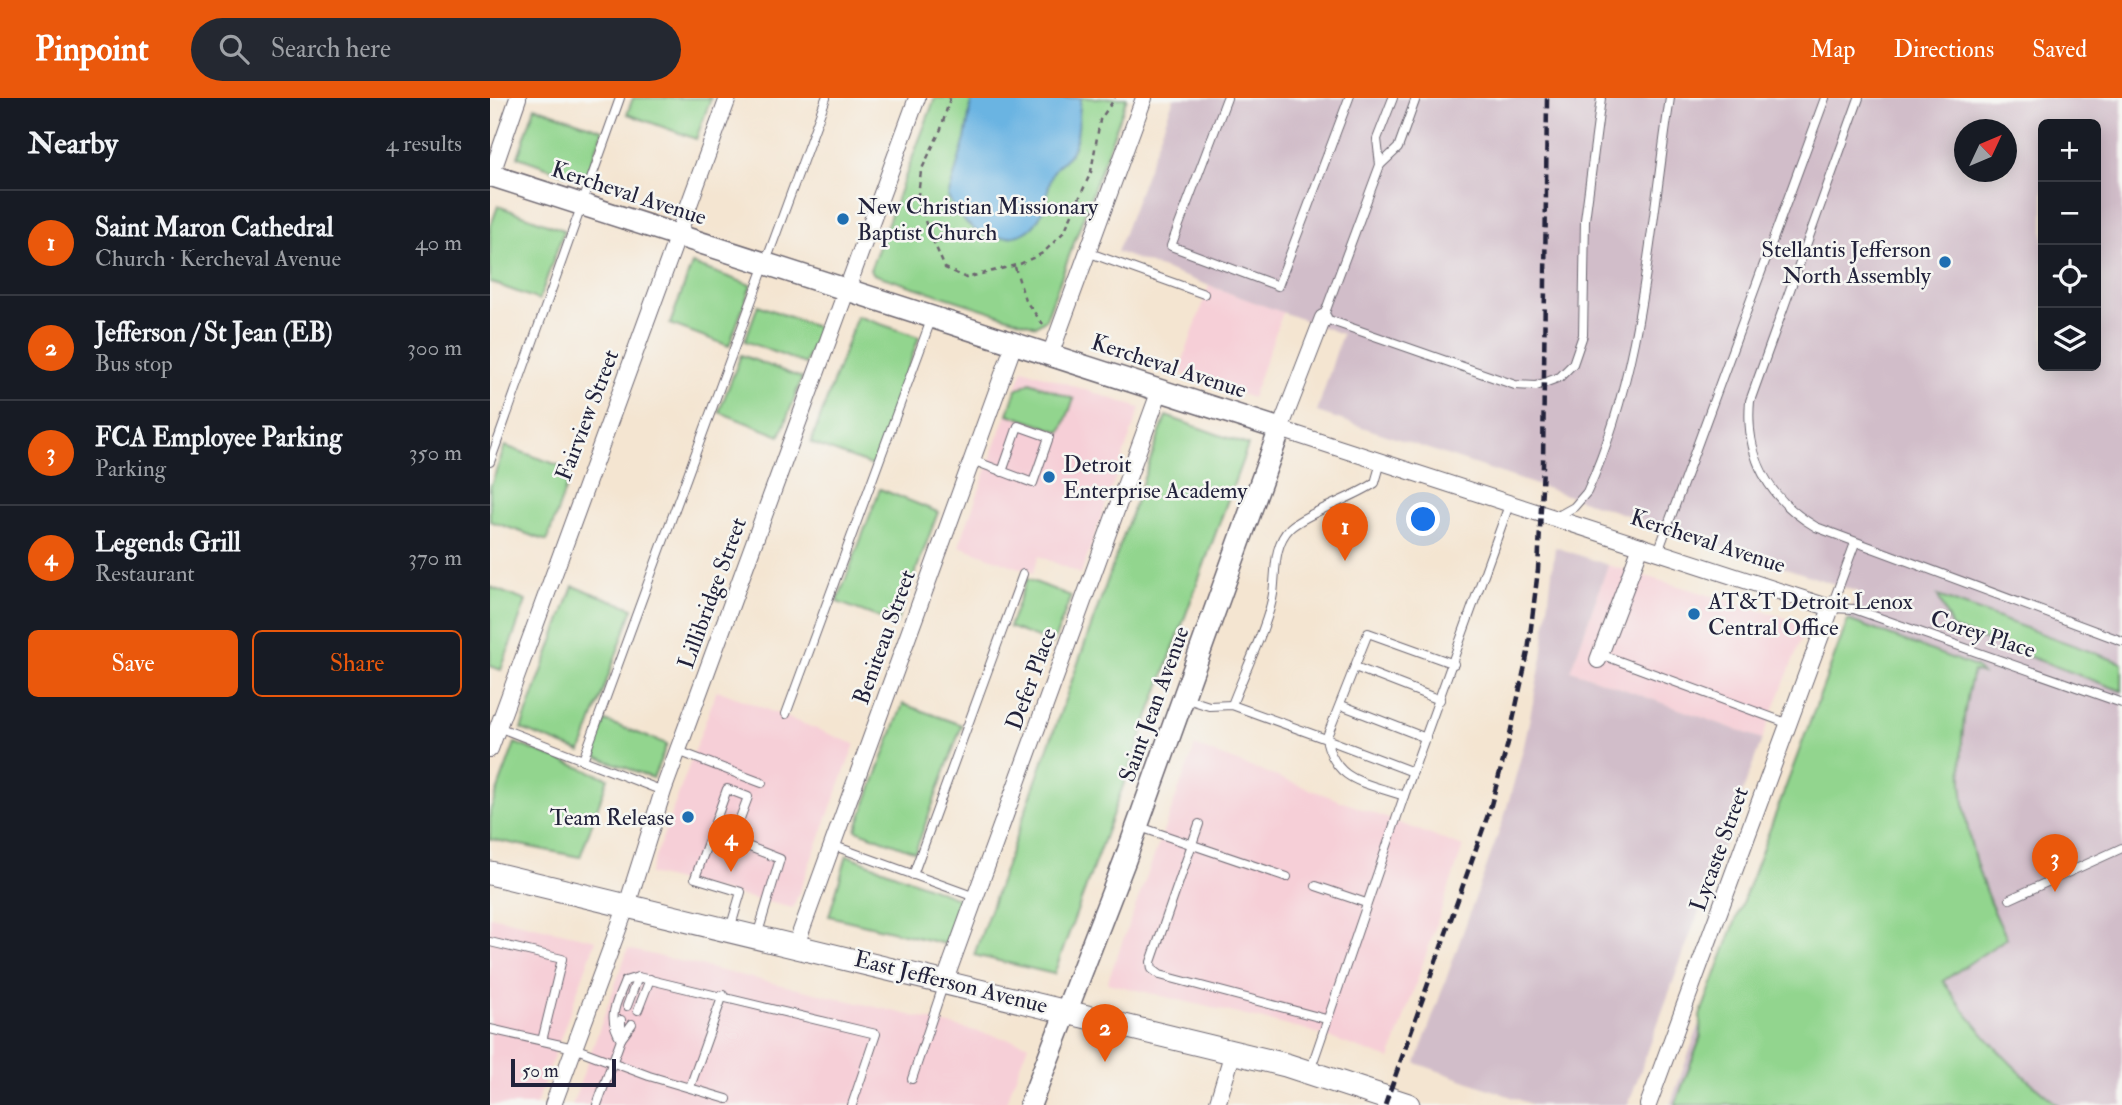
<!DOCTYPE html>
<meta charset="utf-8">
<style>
body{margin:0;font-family:"IM FELL Double Pica",serif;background:#242831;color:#f1f3f6}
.controls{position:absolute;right:21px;top:21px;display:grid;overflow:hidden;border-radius:10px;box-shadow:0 4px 18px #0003}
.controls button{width:63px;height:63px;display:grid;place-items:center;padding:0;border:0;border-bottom:2px solid #363941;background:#171b24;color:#f1f3f6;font:35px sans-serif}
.compass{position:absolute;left:1464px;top:21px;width:63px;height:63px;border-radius:50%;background:#171b24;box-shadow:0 4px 18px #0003;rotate:46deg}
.scale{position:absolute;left:21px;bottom:18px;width:105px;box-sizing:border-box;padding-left:7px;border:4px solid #22223b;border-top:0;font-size:19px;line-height:24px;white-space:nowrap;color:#22223b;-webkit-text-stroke:5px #f6f6f2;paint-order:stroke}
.you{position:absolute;left:934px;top:422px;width:24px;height:24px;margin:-18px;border:5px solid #fff;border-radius:50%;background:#1a73e8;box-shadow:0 0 0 10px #1a73e833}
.badge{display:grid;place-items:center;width:46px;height:46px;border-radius:50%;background:#ea580c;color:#fff;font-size:23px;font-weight:700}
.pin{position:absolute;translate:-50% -58px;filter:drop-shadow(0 2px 4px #0008)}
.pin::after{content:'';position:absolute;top:37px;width:24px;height:21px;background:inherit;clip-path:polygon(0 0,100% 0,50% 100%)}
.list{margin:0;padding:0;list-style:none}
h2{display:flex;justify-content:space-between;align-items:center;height:91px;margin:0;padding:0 28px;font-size:30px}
h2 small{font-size:23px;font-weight:400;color:#9ea1a6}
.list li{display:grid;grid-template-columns:46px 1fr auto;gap:21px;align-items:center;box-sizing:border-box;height:105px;padding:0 28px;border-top:2px solid #363941}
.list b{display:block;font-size:26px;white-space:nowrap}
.list p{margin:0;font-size:23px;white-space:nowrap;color:#9ea1a6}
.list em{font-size:23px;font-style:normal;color:#9ea1a6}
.actions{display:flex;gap:14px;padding:21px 28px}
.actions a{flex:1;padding:16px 0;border:2px solid #ea580c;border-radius:10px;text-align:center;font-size:24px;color:#ea580c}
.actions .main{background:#ea580c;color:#fff}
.icon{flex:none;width:38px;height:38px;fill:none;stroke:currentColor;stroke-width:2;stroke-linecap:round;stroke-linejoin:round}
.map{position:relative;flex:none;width:1632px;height:1007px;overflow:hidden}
header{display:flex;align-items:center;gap:42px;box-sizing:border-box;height:98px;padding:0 35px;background:#ea580c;color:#fff}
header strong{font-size:33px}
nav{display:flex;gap:38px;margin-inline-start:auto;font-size:24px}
.search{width:490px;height:63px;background:#242831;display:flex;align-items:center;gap:18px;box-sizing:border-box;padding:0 24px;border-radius:38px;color:#9ea1a6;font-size:26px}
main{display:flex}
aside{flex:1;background:#171b24}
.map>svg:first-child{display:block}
</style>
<header>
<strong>Pinpoint</strong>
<div class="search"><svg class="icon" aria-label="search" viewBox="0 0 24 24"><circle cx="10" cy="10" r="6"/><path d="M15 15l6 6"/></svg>Search here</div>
<nav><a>Map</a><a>Directions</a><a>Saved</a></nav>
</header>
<main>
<aside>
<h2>Nearby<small>4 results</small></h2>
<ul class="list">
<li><span class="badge">1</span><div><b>Saint Maron Cathedral</b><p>Church · Kercheval Avenue</p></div><em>40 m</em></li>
<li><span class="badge">2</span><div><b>Jefferson / St Jean (EB)</b><p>Bus stop</p></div><em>300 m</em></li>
<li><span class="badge">3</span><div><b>FCA Employee Parking</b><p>Parking</p></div><em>350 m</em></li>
<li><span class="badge">4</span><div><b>Legends Grill</b><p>Restaurant</p></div><em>370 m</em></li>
</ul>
<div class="actions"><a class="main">Save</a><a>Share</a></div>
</aside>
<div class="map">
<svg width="1632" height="1007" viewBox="0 0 1632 1007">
<rect width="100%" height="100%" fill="#f6f6f2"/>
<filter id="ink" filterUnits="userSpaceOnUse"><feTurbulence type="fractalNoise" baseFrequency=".0143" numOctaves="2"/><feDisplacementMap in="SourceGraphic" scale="14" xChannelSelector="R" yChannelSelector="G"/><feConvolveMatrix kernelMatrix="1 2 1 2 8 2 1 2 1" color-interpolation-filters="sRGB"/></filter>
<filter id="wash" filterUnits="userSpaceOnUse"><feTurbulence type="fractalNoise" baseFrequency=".00686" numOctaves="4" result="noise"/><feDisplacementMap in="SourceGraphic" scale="28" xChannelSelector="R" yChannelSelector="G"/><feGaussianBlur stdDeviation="1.57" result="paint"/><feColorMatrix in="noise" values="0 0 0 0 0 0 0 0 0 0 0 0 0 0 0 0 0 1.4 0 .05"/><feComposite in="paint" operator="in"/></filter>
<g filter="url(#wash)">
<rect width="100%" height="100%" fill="#f4e5d1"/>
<g fill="#f6cfd7">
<polygon points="719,188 793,214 762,300 689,274"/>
<polygon points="533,271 650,310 591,476 549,458 543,475 469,448"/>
<polygon points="1118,467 1303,522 1313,537 1272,641 1081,572"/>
<polygon points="227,592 365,646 303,810 159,776"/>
<polygon points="705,648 973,749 900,961 820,933 617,885"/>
<polygon points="0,818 106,842 46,1007 0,1007"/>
<polygon points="138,851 407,914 538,946 515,1007 82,1007"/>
</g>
<g fill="#d1bdc9" fill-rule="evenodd">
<path d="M684,0H1632V1007H1180L1368,494L827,314L852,236L627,154ZM1553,26H1606V268H1553ZM1475,32H1517V74H1475Z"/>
<polygon points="1065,449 1118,467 1081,572 1272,641 1138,1007 1044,1007 926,965 1014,720 1034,648 1052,560"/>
</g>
<g fill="#92d58e" stroke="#5a7c64" stroke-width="2">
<polygon points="143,0 221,0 206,41 137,16"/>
<polygon points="445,0 637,0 556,221 546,228 383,176 380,172"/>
<polygon points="45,9 113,32 95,83 28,59"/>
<polygon points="8,108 74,132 49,202 0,184 0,130"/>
<polygon points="202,166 261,187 239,248 180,226"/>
<polygon points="268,207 329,230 315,266 255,243"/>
<polygon points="367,218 429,239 383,368 321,345"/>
<polygon points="251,257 312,280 290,338 229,314"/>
<polygon points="540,284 584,301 571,334 518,316 526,292"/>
<polygon points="676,318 758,347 564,876 484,857"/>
<polygon points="15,348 82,372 57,443 0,423 0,390"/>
<polygon points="390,391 448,414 406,526 347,504"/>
<polygon points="537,481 581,498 563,546 519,529"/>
<polygon points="83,488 143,510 91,654 31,631"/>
<polygon points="0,489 36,503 11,572 0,568"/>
<polygon points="1448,498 1632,565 1632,593 1462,530"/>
<path d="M1358,522L1486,569L1492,576L1483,573C1459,665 1473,758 1517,840L1453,883C1486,932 1522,971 1568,1007H1185L1211,939L1210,918Z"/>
<polygon points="413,606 472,627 425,754 366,732"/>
<polygon points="115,623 177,646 163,680 102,657"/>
<polygon points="25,645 118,680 90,759 0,741 0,713"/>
<polygon points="357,757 470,801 455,846 339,818"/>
</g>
<path fill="#6ab4e2" stroke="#466b8e" stroke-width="2" d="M482,0H591C588,17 590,37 582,53C577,63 565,66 562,77C552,111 553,142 506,139C484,138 467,117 458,99L475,41Z"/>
</g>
<g filter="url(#ink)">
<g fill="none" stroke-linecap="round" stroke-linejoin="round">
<defs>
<g id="service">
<polyline points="737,0 681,148 788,188 859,0"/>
<polyline points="926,0 908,50 890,67 833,220 1025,287 1046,288 1070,279 1083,266 1093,237 1095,122 1111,0"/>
<path d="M1369,0L1260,303C1255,358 1278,401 1326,429L1632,543"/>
<polyline points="890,67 887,41 903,0"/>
<polyline points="597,154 714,196"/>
<polyline points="482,362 543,385 559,339 528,328 512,374"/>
<polyline points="0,364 130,0"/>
<path d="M1066,419L1084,409L1097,394C1153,273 1160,130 1180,0"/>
<polyline points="1365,445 1341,510 1364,511 1632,605"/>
<polyline points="1168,454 1335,0"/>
<polyline points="1110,556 1299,626"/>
<polyline points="865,569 950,602"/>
<path d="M694,600L719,608L742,607L836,641C846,685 875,684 914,698L1019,407"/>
<path d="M742,607C753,577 779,525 783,496C786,474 783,447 800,430C816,415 863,400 885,385L891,364"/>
<polyline points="851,607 936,640"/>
<polyline points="296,616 441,222"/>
<polyline points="8,629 173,693"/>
<polyline points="188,653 272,685"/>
<polyline points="93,662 336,0"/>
<polyline points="923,674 836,641 878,535 964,566"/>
<polyline points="709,726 661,864 662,871 670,877 836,921"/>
<polyline points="647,728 797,779"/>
<polyline points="342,747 485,799"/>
<polyline points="423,777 533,476"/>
<polyline points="826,788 876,805"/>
<polyline points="1520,801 1632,750"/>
<polyline points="240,831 251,794 205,780 237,691 258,699 242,742 290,761 267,838"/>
<polyline points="0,844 72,861 52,943"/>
<polyline points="137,908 148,879"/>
<polyline points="148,912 160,881"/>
<polyline points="0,931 84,950 159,978 237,1001"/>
<polyline points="131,940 131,922"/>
<polyline points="131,941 142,926"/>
<polyline points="820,973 914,698"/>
<polyline points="422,981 453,888"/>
<polyline points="200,989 233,897"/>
<path d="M107,1007L131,941C116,918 127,905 135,883L148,879L386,936L362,1007"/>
</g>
<g id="minor">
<polyline points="0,81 28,0"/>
<polyline points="833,220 790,331 1341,510 1158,1007"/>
<polyline points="560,257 654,0"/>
<polyline points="1108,562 1151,448"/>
<polyline points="0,651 238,0"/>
<polyline points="306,847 524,246"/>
<polyline points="454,885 670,292"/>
<polyline points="63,1007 137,807 173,693 427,0"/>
<polyline points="727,1007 743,954"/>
</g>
<polyline id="tertiary" points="0,77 790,331 635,762 540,1007"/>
<polyline id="secondary" points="0,775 796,967 918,1007"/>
</defs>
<use href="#service" stroke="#6c6670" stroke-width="10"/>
<use href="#minor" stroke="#6c6670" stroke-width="18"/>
<use href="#tertiary" stroke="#6c6670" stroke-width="24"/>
<use href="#secondary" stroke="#6c6670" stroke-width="25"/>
<g stroke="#6c6670" stroke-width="2.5" stroke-dasharray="5 5" stroke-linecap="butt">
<polyline points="460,0 451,31 431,73 428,97 436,126 455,170 476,180 530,166 553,155 574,134 601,74 610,22 625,0"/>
<polyline points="525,169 535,202 553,226"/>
</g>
<use href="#service" stroke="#fff" stroke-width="8"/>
<use href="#minor" stroke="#fff" stroke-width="16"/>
<use href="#tertiary" stroke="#fff" stroke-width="21"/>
<use href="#secondary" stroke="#fff" stroke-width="23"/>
<polyline stroke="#22223b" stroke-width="4.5" stroke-dasharray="10 5" stroke-linecap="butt" points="895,1007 999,714 1018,645 1038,554 1048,472 1053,368 1057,0"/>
</g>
</g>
<g fill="#1f6fb2" stroke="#f6f6f2" stroke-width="2.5">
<circle cx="353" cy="121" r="7"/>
<circle cx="1455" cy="164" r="7"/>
<circle cx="559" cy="379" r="7"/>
<circle cx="1204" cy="516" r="7"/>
<circle cx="198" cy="719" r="7"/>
</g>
<g text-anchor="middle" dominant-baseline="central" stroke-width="5" stroke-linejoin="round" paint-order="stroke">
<g font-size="23" fill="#22223b" stroke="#f6f6f2">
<text transform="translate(139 95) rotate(18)">Kercheval Avenue</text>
<text transform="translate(679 268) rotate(18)">Kercheval Avenue</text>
<text transform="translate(97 317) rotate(-69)">Fairview Street</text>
<text transform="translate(1218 443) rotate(18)">Kercheval Avenue</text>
<text transform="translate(222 495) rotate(-70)">Lillibridge Street</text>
<text transform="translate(1493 536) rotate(18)">Corey Place</text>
<text transform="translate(394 539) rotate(-70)">Beniteau Street</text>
<text transform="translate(541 581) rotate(-70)">Defer Place</text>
<text transform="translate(664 606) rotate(-70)">Saint Jean Avenue</text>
<text transform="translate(1229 751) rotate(-70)">Lycaste Street</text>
<text transform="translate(461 884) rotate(14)">East Jefferson Avenue</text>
</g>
<g font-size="23" fill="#22223b" stroke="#f6f6f2" text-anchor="start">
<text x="367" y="108">New Christian Missionary<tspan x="367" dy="26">Baptist Church</tspan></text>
<text x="1441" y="151" text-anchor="end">Stellantis Jefferson<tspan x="1441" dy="26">North Assembly</tspan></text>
<text x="573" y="366">Detroit<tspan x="573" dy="26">Enterprise Academy</tspan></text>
<text x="1218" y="503">AT&amp;T Detroit Lenox<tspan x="1218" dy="26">Central Office</tspan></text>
<text x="184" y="719" text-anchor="end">Team Release</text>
</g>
</g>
</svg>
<div class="controls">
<button>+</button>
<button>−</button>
<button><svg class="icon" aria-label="locate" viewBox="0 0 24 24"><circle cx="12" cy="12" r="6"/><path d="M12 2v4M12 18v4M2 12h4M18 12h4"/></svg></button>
<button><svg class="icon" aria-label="layers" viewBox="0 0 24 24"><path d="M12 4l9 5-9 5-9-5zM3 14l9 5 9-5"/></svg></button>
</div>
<svg class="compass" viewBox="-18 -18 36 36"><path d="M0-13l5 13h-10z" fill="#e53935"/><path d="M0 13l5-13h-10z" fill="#9ea1a6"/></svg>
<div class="scale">50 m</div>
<div class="you"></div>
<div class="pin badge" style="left:855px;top:463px">1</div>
<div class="pin badge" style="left:615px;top:964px">2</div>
<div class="pin badge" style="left:1565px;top:794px">3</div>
<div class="pin badge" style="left:241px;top:774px">4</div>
</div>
</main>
